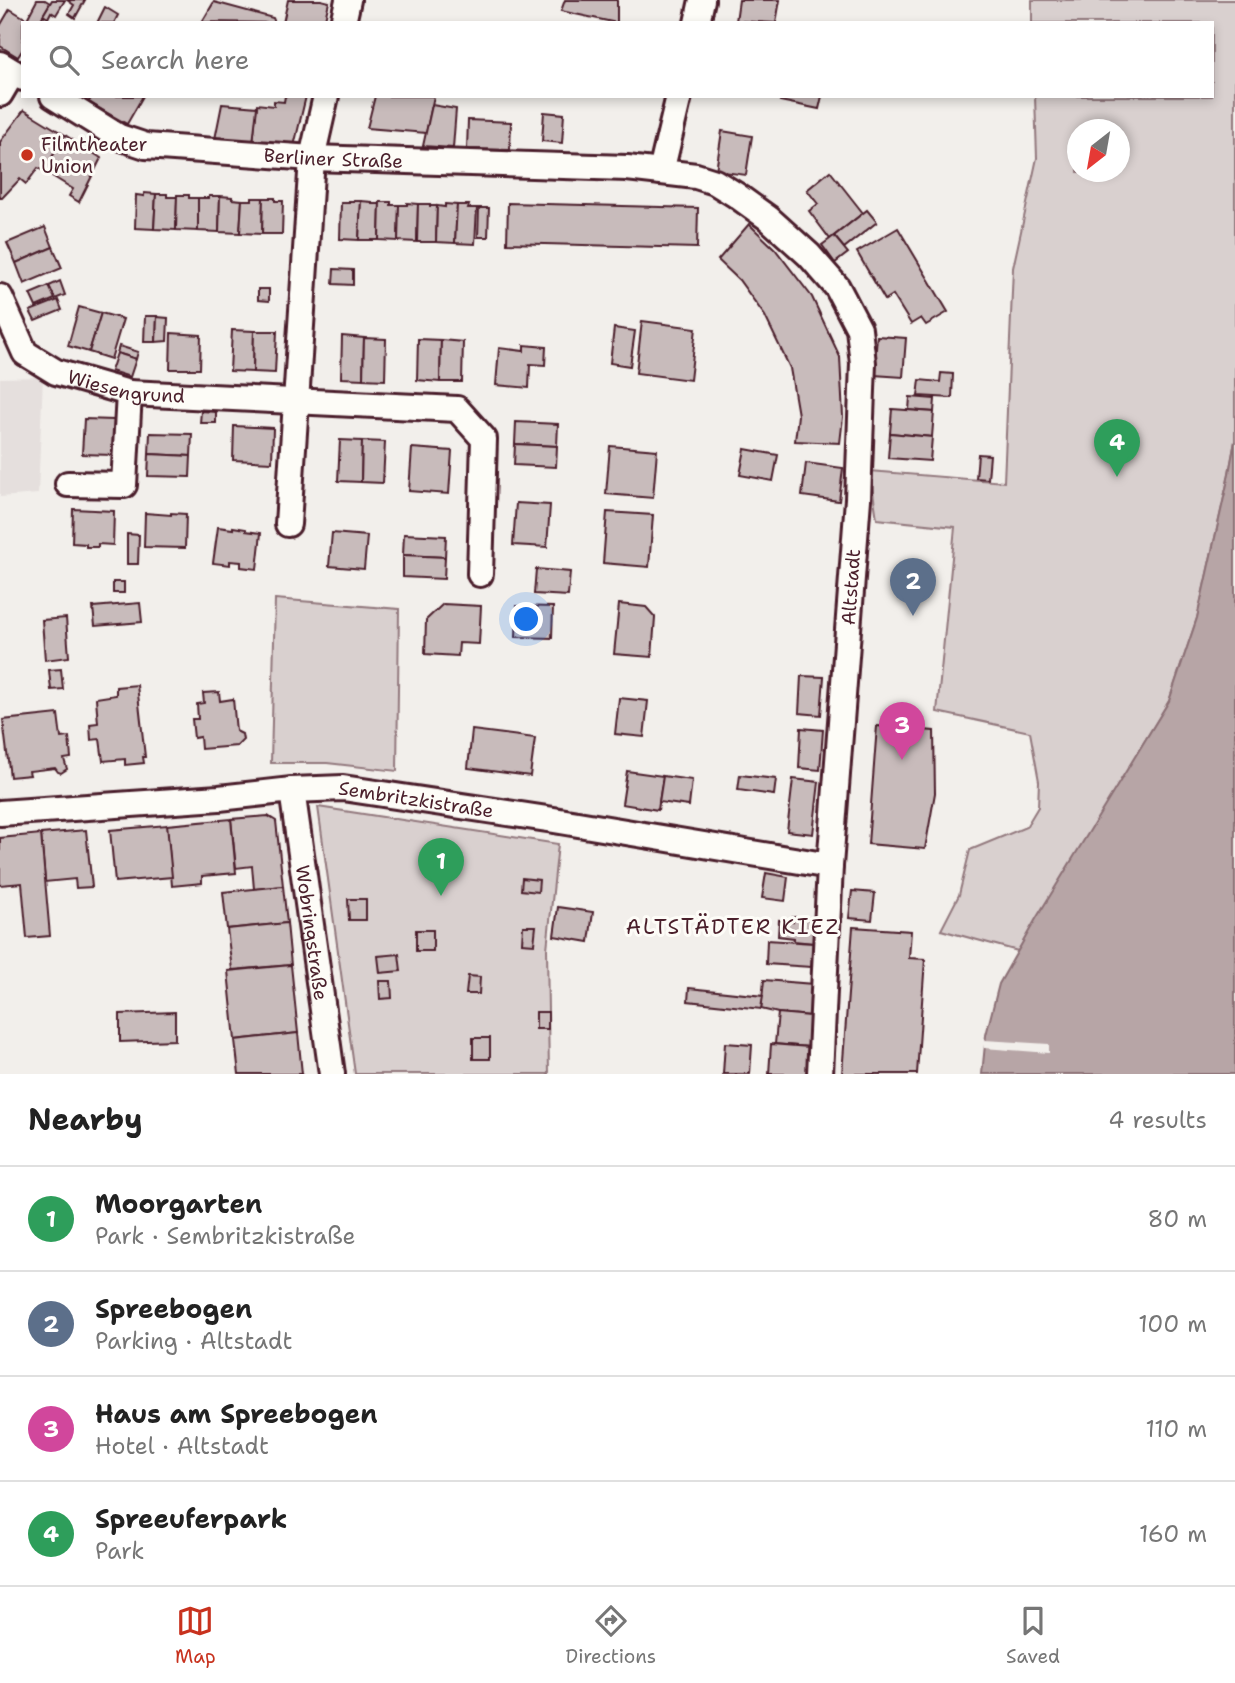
<!DOCTYPE html>
<meta charset="utf-8">
<style>
body{margin:0;font-family:"Shantell Sans",sans-serif;background:#f2f2f2;color:#222}
.compass{position:absolute;left:1067px;top:119px;width:63px;height:63px;border-radius:50%;background:#fff;box-shadow:0 4px 10px #0003;rotate:211deg}
.you{position:absolute;left:527px;top:620px;width:24px;height:24px;margin:-18px;border:5px solid #fff;border-radius:50%;background:#1a73e8;box-shadow:0 0 0 10px #1a73e833}
.badge{display:grid;place-items:center;width:46px;height:46px;border-radius:50%;background:#c8321e;color:#fff;font-size:23px;font-weight:700}
.pin{position:absolute;translate:-50% -58px;filter:drop-shadow(0 2px 4px #0008)}
.pin::after{content:'';position:absolute;top:37px;width:24px;height:21px;background:inherit;clip-path:polygon(0 0,100% 0,50% 100%)}
.list{margin:0;padding:0;list-style:none}
h2{display:flex;justify-content:space-between;align-items:center;height:91px;margin:0;padding:0 28px;font-size:30px}
h2 small{font-size:23px;font-weight:400;color:#767676}
.list li{display:grid;grid-template-columns:46px 1fr auto;gap:21px;align-items:center;box-sizing:border-box;height:105px;padding:0 28px;border-top:2px solid #e0e0e0}
.list b{display:block;font-size:26px;white-space:nowrap}
.list p{margin:0;font-size:23px;white-space:nowrap;color:#767676}
.list em{font-size:23px;font-style:normal;color:#767676}
.icon{flex:none;width:38px;height:38px;fill:none;stroke:currentColor;stroke-width:2;stroke-linecap:round;stroke-linejoin:round}
.map{position:relative;flex:none;width:1235px;height:1074px;overflow:hidden}
.search{position:absolute;background:#fff;box-shadow:0 4px 10px #0003;left:21px;right:21px;top:21px;height:77px;display:flex;align-items:center;gap:18px;box-sizing:border-box;padding:0 24px;border-radius:0px;color:#767676;font-size:26px}
.sheet{height:511px;background:#fff}
nav{display:flex;justify-content:space-around;align-items:center;box-sizing:border-box;height:98px;border-top:2px solid #e0e0e0;background:#fff;font-size:19px;color:#767676}
nav a{display:grid;justify-items:center;gap:4px}
nav .on{color:#c8321e}
.map>svg:first-child{display:block}
</style>
<div class="map">
<svg width="1235" height="1074" viewBox="0 0 1235 1074">
<rect width="100%" height="100%" fill="#f2efeb"/>
<filter id="ink" filterUnits="userSpaceOnUse"><feTurbulence type="fractalNoise" baseFrequency=".0143" numOctaves="2"/><feDisplacementMap in="SourceGraphic" scale="14" xChannelSelector="R" yChannelSelector="G"/><feConvolveMatrix kernelMatrix="1 2 1 2 8 2 1 2 1" color-interpolation-filters="sRGB"/></filter>
<g filter="url(#ink)">
<polygon fill="#e5dfdd" points="43,377 38,494 0,497 0,378"/>
<g fill="#d9d0cf" stroke="#92787d" stroke-width="2" fill-rule="evenodd">
<path d="M1032,0H1235V441L1227,484L1197,618L1169,701L1018,951L941,930L959,895L970,850L1026,827L1038,807L1039,781L1030,732L937,712L955,527L877,519L870,471L1004,482L1013,268L1037,158L1035,96H1212V23H1032ZM1078,130H1120V172H1078Z"/>
<polygon points="275,599 399,609 397,771 327,763 271,763"/>
<polygon points="318,807 558,844 547,949 549,1074 355,1074"/>
</g>
<polygon fill="#b7a5a6" stroke="#8b6f75" stroke-width="2" points="1235,441 1235,1074 982,1074 986,1035 999,984 1037,917 1169,701 1197,618 1227,484"/>
<polygon fill="#f2efeb" points="984,1040 1049,1044 1049,1053 984,1048"/>
<g fill="#c8bbbb" stroke="#4a1f2b" stroke-width="2">
<polygon points="37,0 45,0 50,3 39,23 33,23 27,19"/>
<polygon points="52,0 65,0 56,15 51,12 48,18 43,15"/>
<polygon points="67,0 85,0 75,18 69,14 74,5"/>
<polygon points="288,0 321,0 329,2 324,23 283,23"/>
<polygon points="565,0 617,0 617,23 561,11"/>
<polygon points="739,0 780,0 776,23 736,21"/>
<polygon points="214,2 273,18 275,23 202,22"/>
<polygon points="105,7 118,15 114,23 97,23"/>
<polygon points="10,9 33,23 23,23 23,49 18,57 0,46 0,26"/>
<polygon points="93,96 143,96 127,124 88,102"/>
<polygon points="285,96 306,96 295,142 288,147 253,143 257,104 274,106 274,101 284,102"/>
<polygon points="375,96 434,96 426,133 367,128"/>
<polygon points="781,96 822,96 819,109 780,101"/>
<polygon points="222,104 257,107 253,143 215,139"/>
<polygon points="432,105 456,109 453,148 423,146"/>
<polygon points="24,110 65,135 44,171 38,168 26,184 20,179 2,198 0,198 0,142"/>
<polygon points="544,112 564,114 562,143 542,141"/>
<polygon points="468,120 511,122 510,150 467,149"/>
<polygon points="722,131 752,136 746,175 716,171"/>
<polygon points="65,135 101,158 79,202 69,196 73,189 44,171"/>
<polygon points="830,171 863,213 830,239 809,211 818,204 807,190"/>
<polygon points="144,193 156,194 154,229 135,228 136,195 144,196"/>
<polygon points="156,194 167,194 167,197 177,197 176,230 154,229"/>
<polygon points="177,195 189,195 189,198 198,198 198,231 176,230"/>
<polygon points="209,196 220,196 219,232 198,231 198,198 209,198"/>
<polygon points="220,196 232,197 232,199 242,200 240,233 219,232"/>
<polygon points="252,198 263,198 262,234 240,233 242,200 252,200"/>
<polygon points="263,198 275,198 275,201 283,201 282,234 262,234"/>
<polygon points="349,201 361,201 359,240 340,239 341,203 349,203"/>
<polygon points="361,201 372,202 372,204 380,204 379,240 359,240"/>
<polygon points="380,202 391,202 391,205 399,205 398,241 379,240"/>
<polygon points="407,203 418,204 417,242 398,241 399,205 407,205"/>
<polygon points="508,203 698,208 697,248 507,243"/>
<polygon points="418,204 430,204 430,206 437,206 436,242 417,242"/>
<polygon points="445,204 457,205 455,243 436,242 437,206 445,207"/>
<polygon points="457,205 469,205 468,208 477,208 475,244 455,243"/>
<polygon points="479,208 489,208 488,237 478,237"/>
<polygon points="867,210 877,222 844,248 834,236"/>
<polygon points="749,224 775,249 812,297 840,357 843,417 840,443 795,441 798,415 790,368 765,316 739,280 718,260"/>
<polygon points="45,227 53,247 16,263 7,243"/>
<polygon points="898,228 948,312 926,325 921,318 911,324 893,295 885,300 857,252"/>
<polygon points="834,236 848,253 835,263 822,245"/>
<polygon points="53,247 62,268 24,284 16,263"/>
<polygon points="334,269 353,270 353,285 333,284"/>
<polygon points="60,281 65,295 55,299 49,286"/>
<polygon points="49,286 55,299 36,307 30,294"/>
<polygon points="258,289 269,289 269,301 258,300"/>
<polygon points="58,300 62,310 35,321 30,311"/>
<polygon points="79,307 101,313 89,352 68,346"/>
<polygon points="101,313 123,319 111,359 89,352"/>
<polygon points="145,316 157,316 156,342 144,342"/>
<polygon points="157,317 168,318 167,341 156,342"/>
<polygon points="642,321 696,328 690,380 636,373"/>
<polygon points="614,328 635,331 630,366 610,363"/>
<polygon points="232,330 254,331 253,372 230,371"/>
<polygon points="254,331 277,331 275,373 253,372"/>
<polygon points="171,333 201,335 200,369 170,369"/>
<polygon points="342,336 364,338 363,379 341,378"/>
<polygon points="877,336 906,338 903,377 874,375"/>
<polygon points="364,338 386,339 385,380 363,379"/>
<polygon points="418,339 441,340 440,382 417,380"/>
<polygon points="441,340 463,342 462,382 440,382"/>
<polygon points="524,345 546,347 545,365 530,364 529,388 496,385 499,348 524,351"/>
<polygon points="119,346 138,352 136,359 117,353"/>
<polygon points="117,353 136,359 130,377 111,371"/>
<polygon points="941,373 953,374 952,398 918,396 920,380 940,382"/>
<polygon points="910,397 935,399 934,412 909,410"/>
<polygon points="892,409 934,412 932,437 890,433"/>
<polygon points="201,411 216,412 216,423 200,423"/>
<polygon points="84,419 114,420 112,455 82,454"/>
<polygon points="516,422 558,424 557,446 515,444"/>
<polygon points="234,426 273,428 272,462 233,460"/>
<polygon points="150,433 192,434 191,456 149,454"/>
<polygon points="890,433 932,437 930,461 888,458"/>
<polygon points="340,440 362,441 361,482 338,481"/>
<polygon points="362,441 385,442 383,483 361,482"/>
<polygon points="515,444 557,446 556,467 514,465"/>
<polygon points="610,446 657,450 653,498 606,494"/>
<polygon points="412,448 452,451 449,494 409,491"/>
<polygon points="745,449 778,455 773,481 740,475"/>
<polygon points="149,454 191,456 190,477 148,476"/>
<polygon points="978,454 990,455 988,479 976,478"/>
<polygon points="806,463 843,468 839,501 802,496"/>
<polygon points="516,503 550,505 547,547 513,545"/>
<polygon points="73,509 114,511 113,545 98,544 98,547 86,547 86,544 72,543"/>
<polygon points="607,512 653,515 649,567 603,563"/>
<polygon points="145,513 171,515 171,513 186,514 185,548 144,547"/>
<polygon points="218,527 233,529 233,527 246,529 246,531 261,533 257,569 241,567 241,562 230,561 230,565 213,563"/>
<polygon points="332,533 367,536 364,569 329,566"/>
<polygon points="127,534 139,535 138,564 127,564"/>
<polygon points="404,534 446,536 445,557 403,555"/>
<polygon points="403,555 445,557 444,579 403,577"/>
<polygon points="536,569 570,572 568,596 534,594"/>
<rect x="113" y="582" width="11" height="11"/>
<polygon points="140,603 142,622 95,626 93,607"/>
<polygon points="443,604 481,606 479,644 459,643 458,656 425,654 426,620"/>
<polygon points="619,604 646,607 655,617 652,657 614,654"/>
<polygon points="517,606 553,607 552,638 516,637"/>
<polygon points="66,618 69,657 45,660 42,620"/>
<polygon points="61,669 63,689 51,690 49,670"/>
<polygon points="801,676 824,677 821,715 799,713"/>
<polygon points="137,685 145,757 143,757 144,763 125,765 125,759 103,761 100,739 91,740 90,724 98,723 96,698 116,695 116,687"/>
<polygon points="219,692 220,701 233,699 236,731 242,734 243,740 237,746 201,749 200,737 194,738 192,719 198,719 197,704 204,703 203,693"/>
<polygon points="619,698 648,701 644,737 615,734"/>
<polygon points="58,714 61,738 69,737 71,758 64,759 67,769 61,773 58,772 55,768 29,771 30,775 10,777 3,720"/>
<polygon points="877,726 934,731 935,793 925,849 868,844"/>
<polygon points="801,728 823,730 820,770 799,768"/>
<polygon points="472,730 535,738 530,776 468,768"/>
<polygon points="627,771 663,776 658,810 622,804"/>
<polygon points="740,775 776,779 774,795 738,790"/>
<polygon points="663,776 692,780 689,806 659,802"/>
<polygon points="793,779 819,782 813,834 787,831"/>
<polygon points="268,816 276,821 283,886 254,889 252,866 236,868 231,819"/>
<polygon points="231,819 236,873 202,876 202,883 172,886 167,825"/>
<polygon points="167,825 172,877 115,882 110,830"/>
<polygon points="86,830 92,887 76,888 75,879 45,882 41,834"/>
<polygon points="41,834 50,936 27,938 22,883 0,885 0,838"/>
<polygon points="428,864 446,864 445,876 428,876"/>
<polygon points="766,873 788,877 785,901 762,898"/>
<polygon points="522,878 539,880 538,892 521,890"/>
<polygon points="283,886 287,923 227,929 223,892"/>
<polygon points="852,891 875,893 872,920 849,918"/>
<polygon points="348,899 366,899 366,920 349,920"/>
<polygon points="558,907 593,912 589,942 554,936"/>
<polygon points="793,917 814,919 813,943 794,941 794,938 778,936 779,920 793,922"/>
<polygon points="287,923 291,965 232,970 227,929"/>
<polygon points="523,926 536,926 534,944 522,943"/>
<polygon points="853,927 911,931 909,958 925,959 917,1074 842,1074"/>
<rect x="416" y="930" width="17" height="21"/>
<polygon points="767,940 813,943 811,967 766,964"/>
<polygon points="399,954 401,971 380,973 378,956"/>
<polygon points="291,965 298,1033 235,1040 228,971"/>
<polygon points="468,976 480,977 479,994 466,994"/>
<polygon points="764,980 813,984 810,1016 778,1013 761,1009"/>
<polygon points="379,981 391,981 392,998 380,999"/>
<polygon points="689,988 763,996 761,1009 688,1001"/>
<polygon points="175,1012 175,1040 120,1042 120,1014"/>
<rect x="536" y="1012" width="12" height="17"/>
<polygon points="778,1013 810,1016 809,1047 775,1044"/>
<polygon points="298,1033 302,1074 239,1074 235,1040"/>
<rect x="473" y="1038" width="17" height="21"/>
<polygon points="725,1043 752,1045 750,1074 723,1074"/>
<polygon points="771,1044 809,1047 807,1074 769,1074"/>
</g>
<g fill="none" stroke-linecap="round" stroke-linejoin="round">
<defs>
<g id="minor">
<polyline points="343,23 348,0"/>
<polyline points="697,23 702,0"/>
<polyline points="0,64 23,78"/>
<polyline points="0,94 13,72"/>
<path id="s1" d="M53,96L119,137L146,146L312,158L627,168L696,176L715,182L736,195L768,218L809,255L837,287L859,329L863,363L858,499L830,866L820,1074"/>
<polyline points="661,172 679,96"/>
<path id="s2" d="M0,297L25,353L56,372L129,393L457,409L484,439L480,574"/>
<polyline points="68,484 124,485 129,393"/>
<polyline points="288,524 312,158 326,96"/>
<path id="s3" d="M292,790L332,1074"/>
<path id="s4" d="M0,813L219,798L292,790L343,788L554,820L830,866"/>
</g>
</defs>
<use href="#minor" stroke="#4a1f2b" stroke-width="30"/>
<use href="#minor" stroke="#fdfcf7" stroke-width="24"/>
</g>
</g>
<circle fill="#c8321e" stroke="#fdfcf7" stroke-width="2.5" cx="27" cy="155" r="7"/>
<g text-anchor="middle" dominant-baseline="central" stroke-width="6" stroke-linejoin="round" paint-order="stroke">
<g font-size="19" fill="#4a1f2b" stroke="#fdfcf7" text-anchor="start">
<text x="41" y="144">Filmtheater<tspan x="41" dy="22">Union</tspan></text>
</g>
<g font-size="19" fill="#4a1f2b" stroke="#fdfcf7">
<text stroke="none"><textPath href="#s1" startOffset="294">Berliner Straße</textPath></text>
<text stroke="none"><textPath href="#s2" startOffset="170">Wiesengrund</textPath></text>
<text transform="translate(851 587) rotate(-86)">Altstadt</text>
<text stroke="none"><textPath href="#s4" startOffset="418">Sembritzkistraße</textPath></text>
<text stroke="none"><textPath href="#s3" startOffset="144">Wobringstraße</textPath></text>
</g>
<g font-size="21" letter-spacing="2" fill="#4a1f2b" stroke="#fdfcf7">
<text x="733" y="927">ALTSTÄDTER KIEZ</text>
</g>
</g>
</svg>
<svg class="compass" viewBox="-18 -18 36 36"><path d="M0-13l5 13h-10z" fill="#e53935"/><path d="M0 13l5-13h-10z" fill="#767676"/></svg>
<div class="you"></div>
<div class="pin badge" style="left:441px;top:896px;background:#2e9e5b">1</div>
<div class="pin badge" style="left:913px;top:616px;background:#5c6f8a">2</div>
<div class="pin badge" style="left:902px;top:760px;background:#d1479c">3</div>
<div class="pin badge" style="left:1117px;top:477px;background:#2e9e5b">4</div>
<div class="search"><svg class="icon" aria-label="search" viewBox="0 0 24 24"><circle cx="10" cy="10" r="6"/><path d="M15 15l6 6"/></svg>Search here</div>
</div>
<section class="sheet">
<h2>Nearby<small>4 results</small></h2>
<ul class="list">
<li><span class="badge" style="background:#2e9e5b">1</span><div><b>Moorgarten</b><p>Park · Sembritzkistraße</p></div><em>80 m</em></li>
<li><span class="badge" style="background:#5c6f8a">2</span><div><b>Spreebogen</b><p>Parking · Altstadt</p></div><em>100 m</em></li>
<li><span class="badge" style="background:#d1479c">3</span><div><b>Haus am Spreebogen</b><p>Hotel · Altstadt</p></div><em>110 m</em></li>
<li><span class="badge" style="background:#2e9e5b">4</span><div><b>Spreeuferpark</b><p>Park</p></div><em>160 m</em></li>
</ul>
</section>
<nav>
<a class="on"><svg class="icon" aria-label="map" viewBox="0 0 24 24"><path d="M3 6l6-2 6 2 6-2v14l-6 2-6-2-6 2zM9 4v14M15 6v14"/></svg>Map</a>
<a><svg class="icon" aria-label="directions" viewBox="0 0 24 24"><path d="M12 3l9 9-9 9-9-9zM9 14v-3h6M13 9l2 2-2 2"/></svg>Directions</a>
<a><svg class="icon" aria-label="saved" viewBox="0 0 24 24"><path d="M7 4h10v16l-5-4-5 4z"/></svg>Saved</a>
</nav>
